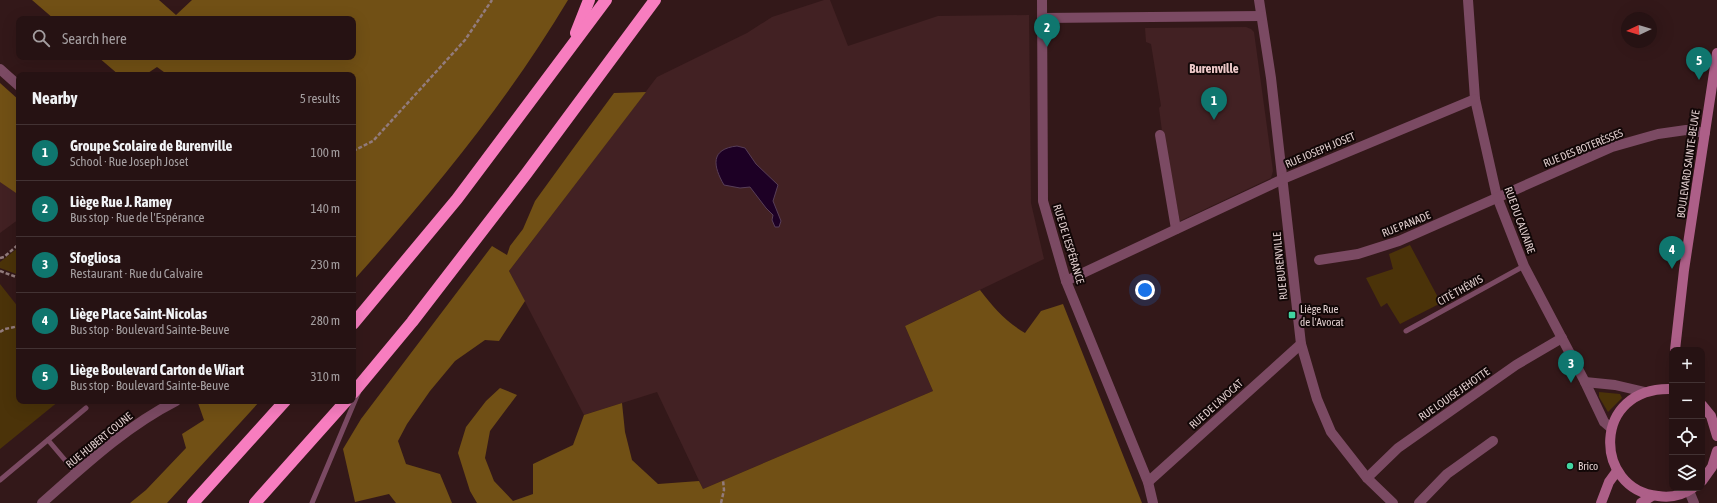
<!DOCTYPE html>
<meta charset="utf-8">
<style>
body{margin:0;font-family:"Asap Condensed",sans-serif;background:#2e1b1c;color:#f1f3f6}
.controls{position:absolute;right:12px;bottom:12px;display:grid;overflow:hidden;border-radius:8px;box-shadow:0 4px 16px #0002}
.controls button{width:36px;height:36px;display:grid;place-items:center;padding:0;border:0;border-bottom:1px solid #423233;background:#261213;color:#f1f3f6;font:20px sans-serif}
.compass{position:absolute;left:1621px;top:12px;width:36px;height:36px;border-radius:50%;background:#261213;box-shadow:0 4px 16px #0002;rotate:266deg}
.you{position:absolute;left:1145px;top:290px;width:14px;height:14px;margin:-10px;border:3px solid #fff;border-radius:50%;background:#1a73e8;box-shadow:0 0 0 6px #1a73e833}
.badge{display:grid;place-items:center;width:26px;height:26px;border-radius:50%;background:#0f766e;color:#fff;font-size:13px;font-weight:700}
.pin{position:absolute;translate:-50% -33px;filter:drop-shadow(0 1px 2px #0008)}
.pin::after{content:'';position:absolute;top:21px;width:14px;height:12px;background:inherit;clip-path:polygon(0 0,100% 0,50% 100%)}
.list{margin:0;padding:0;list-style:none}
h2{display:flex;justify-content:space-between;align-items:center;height:52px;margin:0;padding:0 16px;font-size:17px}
h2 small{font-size:13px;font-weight:400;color:#a49ea0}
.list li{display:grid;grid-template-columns:26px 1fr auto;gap:12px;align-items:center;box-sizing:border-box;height:56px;padding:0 16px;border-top:1px solid #423233}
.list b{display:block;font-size:15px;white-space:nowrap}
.list p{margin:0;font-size:13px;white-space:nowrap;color:#a49ea0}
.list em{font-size:13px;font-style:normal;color:#a49ea0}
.icon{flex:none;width:22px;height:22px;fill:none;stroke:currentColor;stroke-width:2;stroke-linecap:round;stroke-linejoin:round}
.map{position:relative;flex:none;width:1717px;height:503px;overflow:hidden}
.search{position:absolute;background:#261213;box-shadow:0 4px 16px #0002;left:16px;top:16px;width:340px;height:44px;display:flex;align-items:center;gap:10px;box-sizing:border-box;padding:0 14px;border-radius:8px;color:#a49ea0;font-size:15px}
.panel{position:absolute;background:#261213;box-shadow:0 4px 16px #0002;left:16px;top:72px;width:340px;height:332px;border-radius:8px}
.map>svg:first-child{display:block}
</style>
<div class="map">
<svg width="1717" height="503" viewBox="0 0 1717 503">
<rect width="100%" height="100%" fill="#331819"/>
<g fill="#422123">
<polygon points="824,0 830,0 848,46 938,16 1029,15 1031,203 1044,259 905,326 933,391 703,489 657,392 584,415 509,271 657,77 747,33 772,17"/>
<polygon points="1246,27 1251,29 1254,32 1273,171 1271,178 1180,221 1163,139 1159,108 1161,106 1151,44 1146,42 1145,28"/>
<polygon points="0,102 19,115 19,219 0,233"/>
</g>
<g fill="#4b3309">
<polygon points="1410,245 1441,303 1400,324 1387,303 1381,307 1366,278 1393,269 1389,254"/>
<polygon points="19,247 19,275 0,268 0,262"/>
<polygon points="0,284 19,308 19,401 59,401 0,449"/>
<polygon points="1599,392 1620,394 1622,398 1608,412 1599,397"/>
</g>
<g fill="#715015">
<path d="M32,0H159L176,15L192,0H568C507,102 432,193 353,281V75H168L157,67L145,75H119L98,57H353V19H54Z"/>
<polygon points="0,83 19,100 19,195 0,182"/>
<polygon points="646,92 509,271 525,301 499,341 485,340 455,361 430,391 407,424 398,441 406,464 440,474 452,503 396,503 389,494 355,502 343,449 361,419 492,246 507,255 510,246 523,229 535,201 572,150 614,93"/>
<path d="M980,290C993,307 1006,322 1025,333L1041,311L1063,304L1142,503H477L470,491L458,453L466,427L486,401L500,388L517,395L490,431L485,458L494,481L513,501L533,494V464L573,445L584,415L622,403L625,432L632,460L658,484L699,481L703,489L933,391L905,326Z"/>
<polygon points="203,401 260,401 167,503 130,503 146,490 186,448 182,434 204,420 198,403"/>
</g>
<path fill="#1d0025" stroke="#583e58" d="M737,146L745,148L756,164L778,185L773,201L781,221L779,227H775L772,220L773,215L766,208L750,187L740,188L724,185C713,166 710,149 737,146Z"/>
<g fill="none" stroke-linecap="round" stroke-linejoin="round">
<g stroke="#927b7c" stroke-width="2.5" stroke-dasharray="4 2" stroke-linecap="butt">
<polyline points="353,151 373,141 465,40 492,0"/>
<polyline points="0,258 4,257 19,244"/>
<polyline points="0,271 19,278"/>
<polyline points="0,332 5,329 19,326"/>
<polyline points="721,503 724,490 723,480"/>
</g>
<g stroke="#7b4a63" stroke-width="5">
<polyline points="1406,331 1524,266"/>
<polyline points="48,440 76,473"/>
<polyline points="0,480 86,408"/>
<polyline points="312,503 359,391"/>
</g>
<g stroke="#7b4a63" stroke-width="10">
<polyline points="1042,0 1043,201 1066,281 1148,482 1153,503"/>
<polyline points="1259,0 1271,78 1301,344 1317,399 1331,432 1367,478 1393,503"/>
<polyline points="1468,0 1475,99 1497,197 1524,266 1585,382 1604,422 1611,428"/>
<polyline points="1042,18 1261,16"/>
<polyline points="0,69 19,86"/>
<polyline points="1160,135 1176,229"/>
<polyline points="1319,260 1358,254 1399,241 1612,147 1658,134 1686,130 1705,133"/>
<polyline points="1066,281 1283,179 1475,99"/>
<polyline points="1585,382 1615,385 1645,392"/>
<polyline points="1367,478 1398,448 1516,365 1562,338"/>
<polyline points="1148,482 1301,344"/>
<polyline points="1689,491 1694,503"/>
<path d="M42,503C84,466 125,427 176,401"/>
<polyline points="1419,503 1447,474 1493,441"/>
</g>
<g stroke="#ad5f88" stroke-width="10">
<polyline points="1675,350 1684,270 1717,53"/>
<path d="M1672,389C1591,386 1593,490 1658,496C1670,498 1683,495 1693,488"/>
<polyline points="1702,405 1711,416 1717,436"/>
<polyline points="1702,481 1712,467 1717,451"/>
<polyline points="1601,503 1609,482 1617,471"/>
<polyline points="1641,503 1652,496"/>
</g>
<g stroke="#f77dbf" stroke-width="12">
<polyline points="576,33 589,0"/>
<polyline points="353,324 457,199 606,0"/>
<polyline points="353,393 412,322 526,174 655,0"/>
<polyline points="193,503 285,401"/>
<polyline points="255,503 346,401"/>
</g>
</g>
<g fill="#41d4a1" stroke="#120707" stroke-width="1.5">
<rect x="1288" y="311" width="8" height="8" rx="2"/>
<circle cx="1570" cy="466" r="4"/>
</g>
<g text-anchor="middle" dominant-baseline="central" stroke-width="4" stroke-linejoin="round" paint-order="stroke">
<g font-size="11" fill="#e2cfcf" stroke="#120707">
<text transform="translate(1583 148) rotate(-22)">RUE DES BOTERÈSSES</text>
<text transform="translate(1320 150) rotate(-23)">RUE JOSEPH JOSET</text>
<text transform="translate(1688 164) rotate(-82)">BOULEVARD SAINTE-BEUVE</text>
<text transform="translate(1520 220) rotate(70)">RUE DU CALVAIRE</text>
<text transform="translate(1406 224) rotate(-22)">RUE PANADE</text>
<text transform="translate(1069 244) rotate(73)">RUE DE L'ESPÉRANCE</text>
<text transform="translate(1280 266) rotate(-96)">RUE BURENVILLE</text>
<text transform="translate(1460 290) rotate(-29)">CITÉ THÉWIS</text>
<text transform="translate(1454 394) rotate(-35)">RUE LOUISE JEHOTTE</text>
<text transform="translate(1216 404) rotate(-42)">RUE DE L'AVOCAT</text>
<text transform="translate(99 440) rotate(-39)">RUE HUBERT COUNE</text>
</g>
<g font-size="11" fill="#e2cfcf" stroke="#120707" text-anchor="start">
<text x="1300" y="309">Liège Rue<tspan x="1300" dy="13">de l'Avocat</tspan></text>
<text x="1578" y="466">Brico</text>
</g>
<g font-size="13" font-weight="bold" fill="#edc8c8" stroke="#120707">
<text x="1214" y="68">Burenville</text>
</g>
</g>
</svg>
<div class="controls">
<button>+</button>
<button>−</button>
<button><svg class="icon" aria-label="locate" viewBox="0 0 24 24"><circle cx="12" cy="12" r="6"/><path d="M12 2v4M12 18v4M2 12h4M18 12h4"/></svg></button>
<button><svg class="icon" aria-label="layers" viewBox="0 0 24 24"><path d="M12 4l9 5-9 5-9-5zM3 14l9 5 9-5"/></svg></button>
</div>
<svg class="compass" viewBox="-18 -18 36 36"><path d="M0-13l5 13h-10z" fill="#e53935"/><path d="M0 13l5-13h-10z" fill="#a49ea0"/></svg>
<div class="you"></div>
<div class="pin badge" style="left:1214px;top:120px">1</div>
<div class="pin badge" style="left:1047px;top:47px">2</div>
<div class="pin badge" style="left:1571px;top:383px">3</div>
<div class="pin badge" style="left:1672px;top:269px">4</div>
<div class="pin badge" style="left:1699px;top:80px">5</div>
<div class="search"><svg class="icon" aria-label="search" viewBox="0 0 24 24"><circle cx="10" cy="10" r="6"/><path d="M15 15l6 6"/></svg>Search here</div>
<section class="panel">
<h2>Nearby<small>5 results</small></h2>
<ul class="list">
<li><span class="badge">1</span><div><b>Groupe Scolaire de Burenville</b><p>School · Rue Joseph Joset</p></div><em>100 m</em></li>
<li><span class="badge">2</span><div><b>Liège Rue J. Ramey</b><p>Bus stop · Rue de l'Espérance</p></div><em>140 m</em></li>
<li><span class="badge">3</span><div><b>Sfogliosa</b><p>Restaurant · Rue du Calvaire</p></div><em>230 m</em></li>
<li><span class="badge">4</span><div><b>Liège Place Saint-Nicolas</b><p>Bus stop · Boulevard Sainte-Beuve</p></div><em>280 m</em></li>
<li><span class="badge">5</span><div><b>Liège Boulevard Carton de Wiart</b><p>Bus stop · Boulevard Sainte-Beuve</p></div><em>310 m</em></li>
</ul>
</section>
</div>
